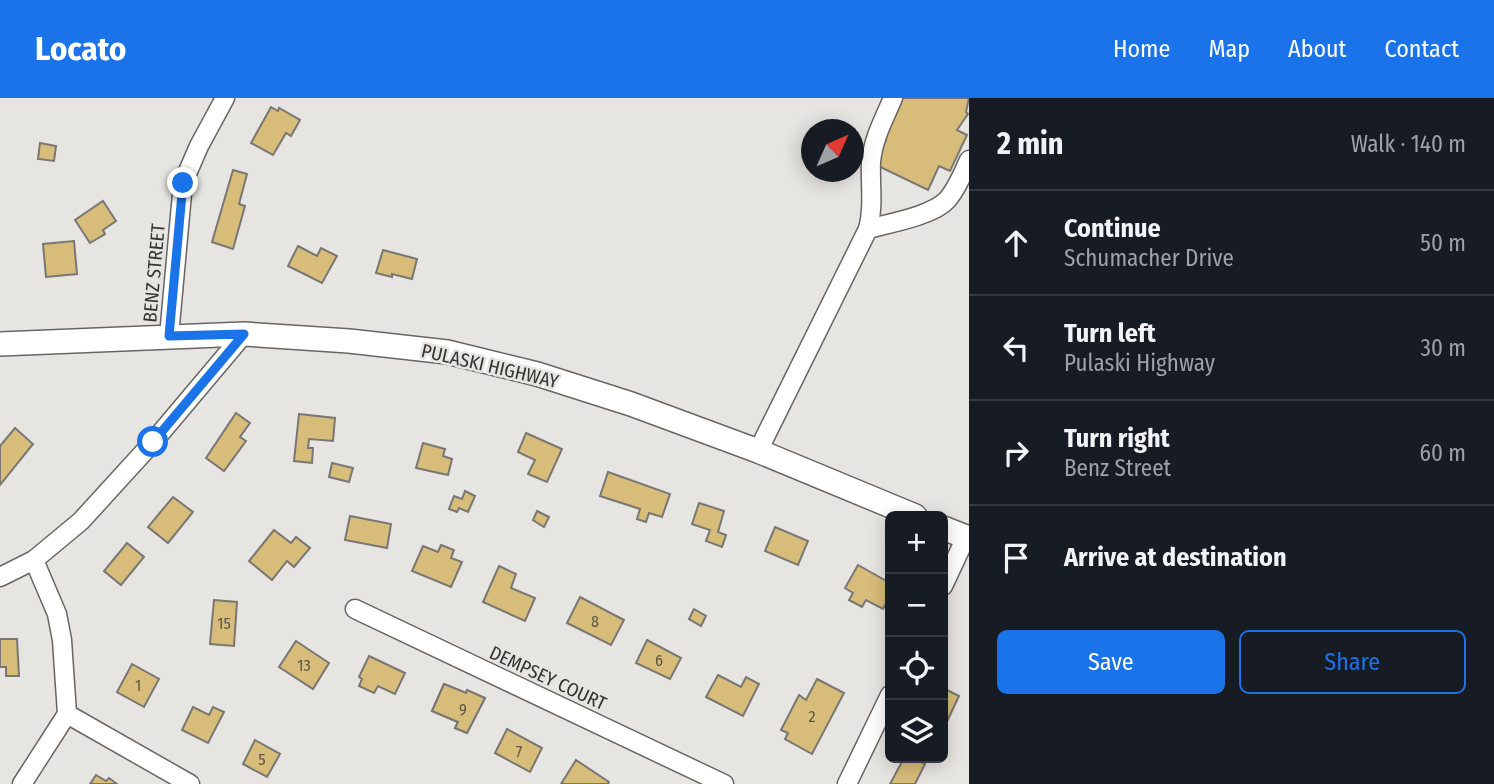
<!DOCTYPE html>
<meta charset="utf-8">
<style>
body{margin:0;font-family:"Fira Sans Condensed",sans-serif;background:#242831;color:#f1f3f6}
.controls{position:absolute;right:21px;bottom:21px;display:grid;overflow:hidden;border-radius:10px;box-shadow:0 4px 18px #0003}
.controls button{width:63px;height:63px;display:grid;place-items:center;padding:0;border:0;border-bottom:2px solid #363941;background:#171b24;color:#f1f3f6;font:35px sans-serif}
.compass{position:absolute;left:801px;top:21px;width:63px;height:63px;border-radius:50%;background:#171b24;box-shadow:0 4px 18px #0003;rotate:45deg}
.stop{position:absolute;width:21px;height:21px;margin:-16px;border:5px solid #1a73e8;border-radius:50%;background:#fff}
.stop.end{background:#1a73e8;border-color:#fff;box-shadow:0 2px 7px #0008}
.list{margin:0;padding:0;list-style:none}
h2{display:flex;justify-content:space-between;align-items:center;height:91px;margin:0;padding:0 28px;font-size:30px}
h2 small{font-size:23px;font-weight:400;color:#9ea1a6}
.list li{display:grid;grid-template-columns:46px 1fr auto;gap:21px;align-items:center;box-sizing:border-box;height:105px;padding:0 28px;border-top:2px solid #363941}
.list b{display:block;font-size:26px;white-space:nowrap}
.list p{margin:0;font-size:23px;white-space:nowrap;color:#9ea1a6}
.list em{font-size:23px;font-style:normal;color:#9ea1a6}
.actions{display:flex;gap:14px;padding:21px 28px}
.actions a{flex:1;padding:16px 0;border:2px solid #1a73e8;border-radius:10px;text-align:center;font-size:24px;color:#1a73e8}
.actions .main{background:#1a73e8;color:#fff}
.icon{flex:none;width:38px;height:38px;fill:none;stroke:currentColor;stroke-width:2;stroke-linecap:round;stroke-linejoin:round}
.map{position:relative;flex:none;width:969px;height:686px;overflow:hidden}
header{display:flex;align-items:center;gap:42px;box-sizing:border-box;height:98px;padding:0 35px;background:#1a73e8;color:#fff}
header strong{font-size:33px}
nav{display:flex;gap:38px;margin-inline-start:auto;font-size:24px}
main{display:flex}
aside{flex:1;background:#171b24}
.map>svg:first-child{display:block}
</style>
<header>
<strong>Locato</strong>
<nav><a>Home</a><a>Map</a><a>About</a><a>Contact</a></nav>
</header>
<main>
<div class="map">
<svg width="969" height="686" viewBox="0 0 969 686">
<rect width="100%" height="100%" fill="#e6e5e1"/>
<g fill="#d8bc79" stroke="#787773" stroke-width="2">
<polygon points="901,0 969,0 966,14 968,16 957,32 967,37 950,73 939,68 928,92 874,66 886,42 882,40"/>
<polygon points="271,9 278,13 279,10 300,22 291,38 286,35 273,57 251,45"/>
<polygon points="40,45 56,48 54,63 38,61"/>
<polygon points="233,72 247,76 239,106 245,108 233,151 212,144"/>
<polygon points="103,103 116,123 103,132 105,136 90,145 75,122"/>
<polygon points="74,143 77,176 46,179 43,146"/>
<polygon points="298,148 317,158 321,150 337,158 322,185 288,168"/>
<polygon points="383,152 417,161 412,181 392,176 392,179 376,175"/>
<polygon points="236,315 250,325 240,339 246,343 224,373 206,360"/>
<polygon points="299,316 335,320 333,343 309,341 308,350 313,350 312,365 294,363"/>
<polygon points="15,330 33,346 0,387 0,348"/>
<polygon points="526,335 562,351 547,384 528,376 535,362 518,354"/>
<polygon points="423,345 445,351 443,358 452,361 448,377 416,370"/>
<polygon points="332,365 353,370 349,384 329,379"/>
<polygon points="608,374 670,396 662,419 649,415 646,424 637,421 640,411 600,398"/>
<polygon points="465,393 475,398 468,414 459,410 457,414 449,411 454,398 462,401"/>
<polygon points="173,399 193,414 168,445 148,429"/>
<polygon points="699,405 724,413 718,434 726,437 722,449 706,443 710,432 692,426"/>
<polygon points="537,413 549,419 544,429 533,422"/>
<polygon points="350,418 391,426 387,450 345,442"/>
<polygon points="775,429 808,443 798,467 765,453"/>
<polygon points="274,432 291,445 296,439 310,450 294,469 287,463 272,482 249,463"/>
<polygon points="127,445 144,459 121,487 104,473"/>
<polygon points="441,447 454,452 451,460 462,464 451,489 412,473 423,448 438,454"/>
<polygon points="858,467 890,485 890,498 883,511 866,502 862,509 849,502 853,495 845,490"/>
<polygon points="499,468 516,476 511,490 535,500 525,523 483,504"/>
<polygon points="580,499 624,522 611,547 567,525"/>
<polygon points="214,502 237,504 234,548 210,546"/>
<polygon points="694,511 706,518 701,528 689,521"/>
<polygon points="0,541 17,541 19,578 6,578 6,569 0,569"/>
<polygon points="647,542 681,560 670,581 636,565"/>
<polygon points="296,543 329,565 313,591 279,569"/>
<polygon points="369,558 405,575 395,596 378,588 374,595 359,588 362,581 359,579"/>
<polygon points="132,566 159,581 144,609 117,594"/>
<polygon points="718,577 741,589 746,579 759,586 743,618 706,599"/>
<polygon points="817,581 844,595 812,656 785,641 788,635 781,632 799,597 806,602"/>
<polygon points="444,586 466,595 467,592 485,600 467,635 455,630 458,624 432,613"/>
<polygon points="444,586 466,595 467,592 485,600 467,635 455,630 458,624 432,613"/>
<polygon points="943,590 959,598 943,632"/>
<polygon points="193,609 209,617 213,609 224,614 208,645 182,632"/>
<polygon points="507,631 542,650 530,674 495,655"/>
<polygon points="255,642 280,656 267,679 243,666"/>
<polygon points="904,660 913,660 925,666 915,686 890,686"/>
<polygon points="576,662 609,684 608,686 561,686"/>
<polygon points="96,677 106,683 109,680 117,686 90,686"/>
</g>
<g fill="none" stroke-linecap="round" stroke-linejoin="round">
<defs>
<g id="minor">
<path d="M868,131C890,125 932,118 947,102C957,91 963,75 969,62"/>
<polyline points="169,238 183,85 199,48 225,0"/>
<path d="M758,353L868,131C874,109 870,87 871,64C873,41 884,21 893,0"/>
<polyline points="34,462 57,516 62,542 67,616 190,686"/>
<polyline points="0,479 34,462 81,423 153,344 244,236"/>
<polyline points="943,488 966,439"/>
<polyline points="355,511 724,686"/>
<polyline points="22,686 67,616"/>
<polyline points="847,686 890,597"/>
</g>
<g id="major">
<polyline points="0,246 244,236 349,243 447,254 537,276 631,306 758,353 915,418"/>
<polyline points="943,430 969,440"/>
</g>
</defs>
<use href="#minor" stroke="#686663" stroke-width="21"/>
<use href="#major" stroke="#686663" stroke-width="26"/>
<use href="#minor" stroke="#fff" stroke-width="18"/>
<use href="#major" stroke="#fff" stroke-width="23"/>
</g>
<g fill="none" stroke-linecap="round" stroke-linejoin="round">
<polyline stroke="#1a73e8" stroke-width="9" points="153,344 244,236 169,238 183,85"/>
</g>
<g text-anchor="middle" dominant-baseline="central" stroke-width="5" stroke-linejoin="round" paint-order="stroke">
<g font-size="16" fill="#5d5644">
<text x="595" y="523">8</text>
<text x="224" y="525">15</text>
<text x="659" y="562">6</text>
<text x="304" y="567">13</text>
<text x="138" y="587">1</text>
<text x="463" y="611">9</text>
<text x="812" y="618">2</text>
<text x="519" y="653">7</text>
<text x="262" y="661">5</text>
</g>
<g font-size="19" fill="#343432" stroke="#e6e5e1">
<text transform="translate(154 175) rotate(-85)">BENZ STREET</text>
<text transform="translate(490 268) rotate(13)">PULASKI HIGHWAY</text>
<text transform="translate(548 580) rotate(25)">DEMPSEY COURT</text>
</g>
</g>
</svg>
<div class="controls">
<button>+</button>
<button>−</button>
<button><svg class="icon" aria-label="locate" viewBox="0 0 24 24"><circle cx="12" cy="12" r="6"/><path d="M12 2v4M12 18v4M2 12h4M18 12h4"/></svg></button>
<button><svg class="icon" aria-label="layers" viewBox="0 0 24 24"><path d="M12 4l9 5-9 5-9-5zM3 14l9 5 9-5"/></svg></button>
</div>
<svg class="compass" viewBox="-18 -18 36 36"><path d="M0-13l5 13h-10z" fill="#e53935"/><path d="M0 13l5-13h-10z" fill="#9ea1a6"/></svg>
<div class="stop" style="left:153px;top:344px"></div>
<div class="stop end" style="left:183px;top:85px"></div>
</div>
<aside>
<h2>2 min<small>Walk · 140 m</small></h2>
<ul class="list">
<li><svg class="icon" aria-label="ahead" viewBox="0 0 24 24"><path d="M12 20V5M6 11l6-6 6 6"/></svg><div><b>Continue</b><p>Schumacher Drive</p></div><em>50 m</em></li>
<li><svg class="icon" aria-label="left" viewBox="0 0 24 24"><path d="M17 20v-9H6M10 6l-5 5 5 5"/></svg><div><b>Turn left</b><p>Pulaski Highway</p></div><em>30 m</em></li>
<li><svg class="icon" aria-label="right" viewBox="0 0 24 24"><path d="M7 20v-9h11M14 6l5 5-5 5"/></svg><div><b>Turn right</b><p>Benz Street</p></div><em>60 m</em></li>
<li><svg class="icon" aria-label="arrive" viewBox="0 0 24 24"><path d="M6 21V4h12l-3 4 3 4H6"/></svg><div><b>Arrive at destination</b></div></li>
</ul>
<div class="actions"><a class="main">Save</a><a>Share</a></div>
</aside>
</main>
